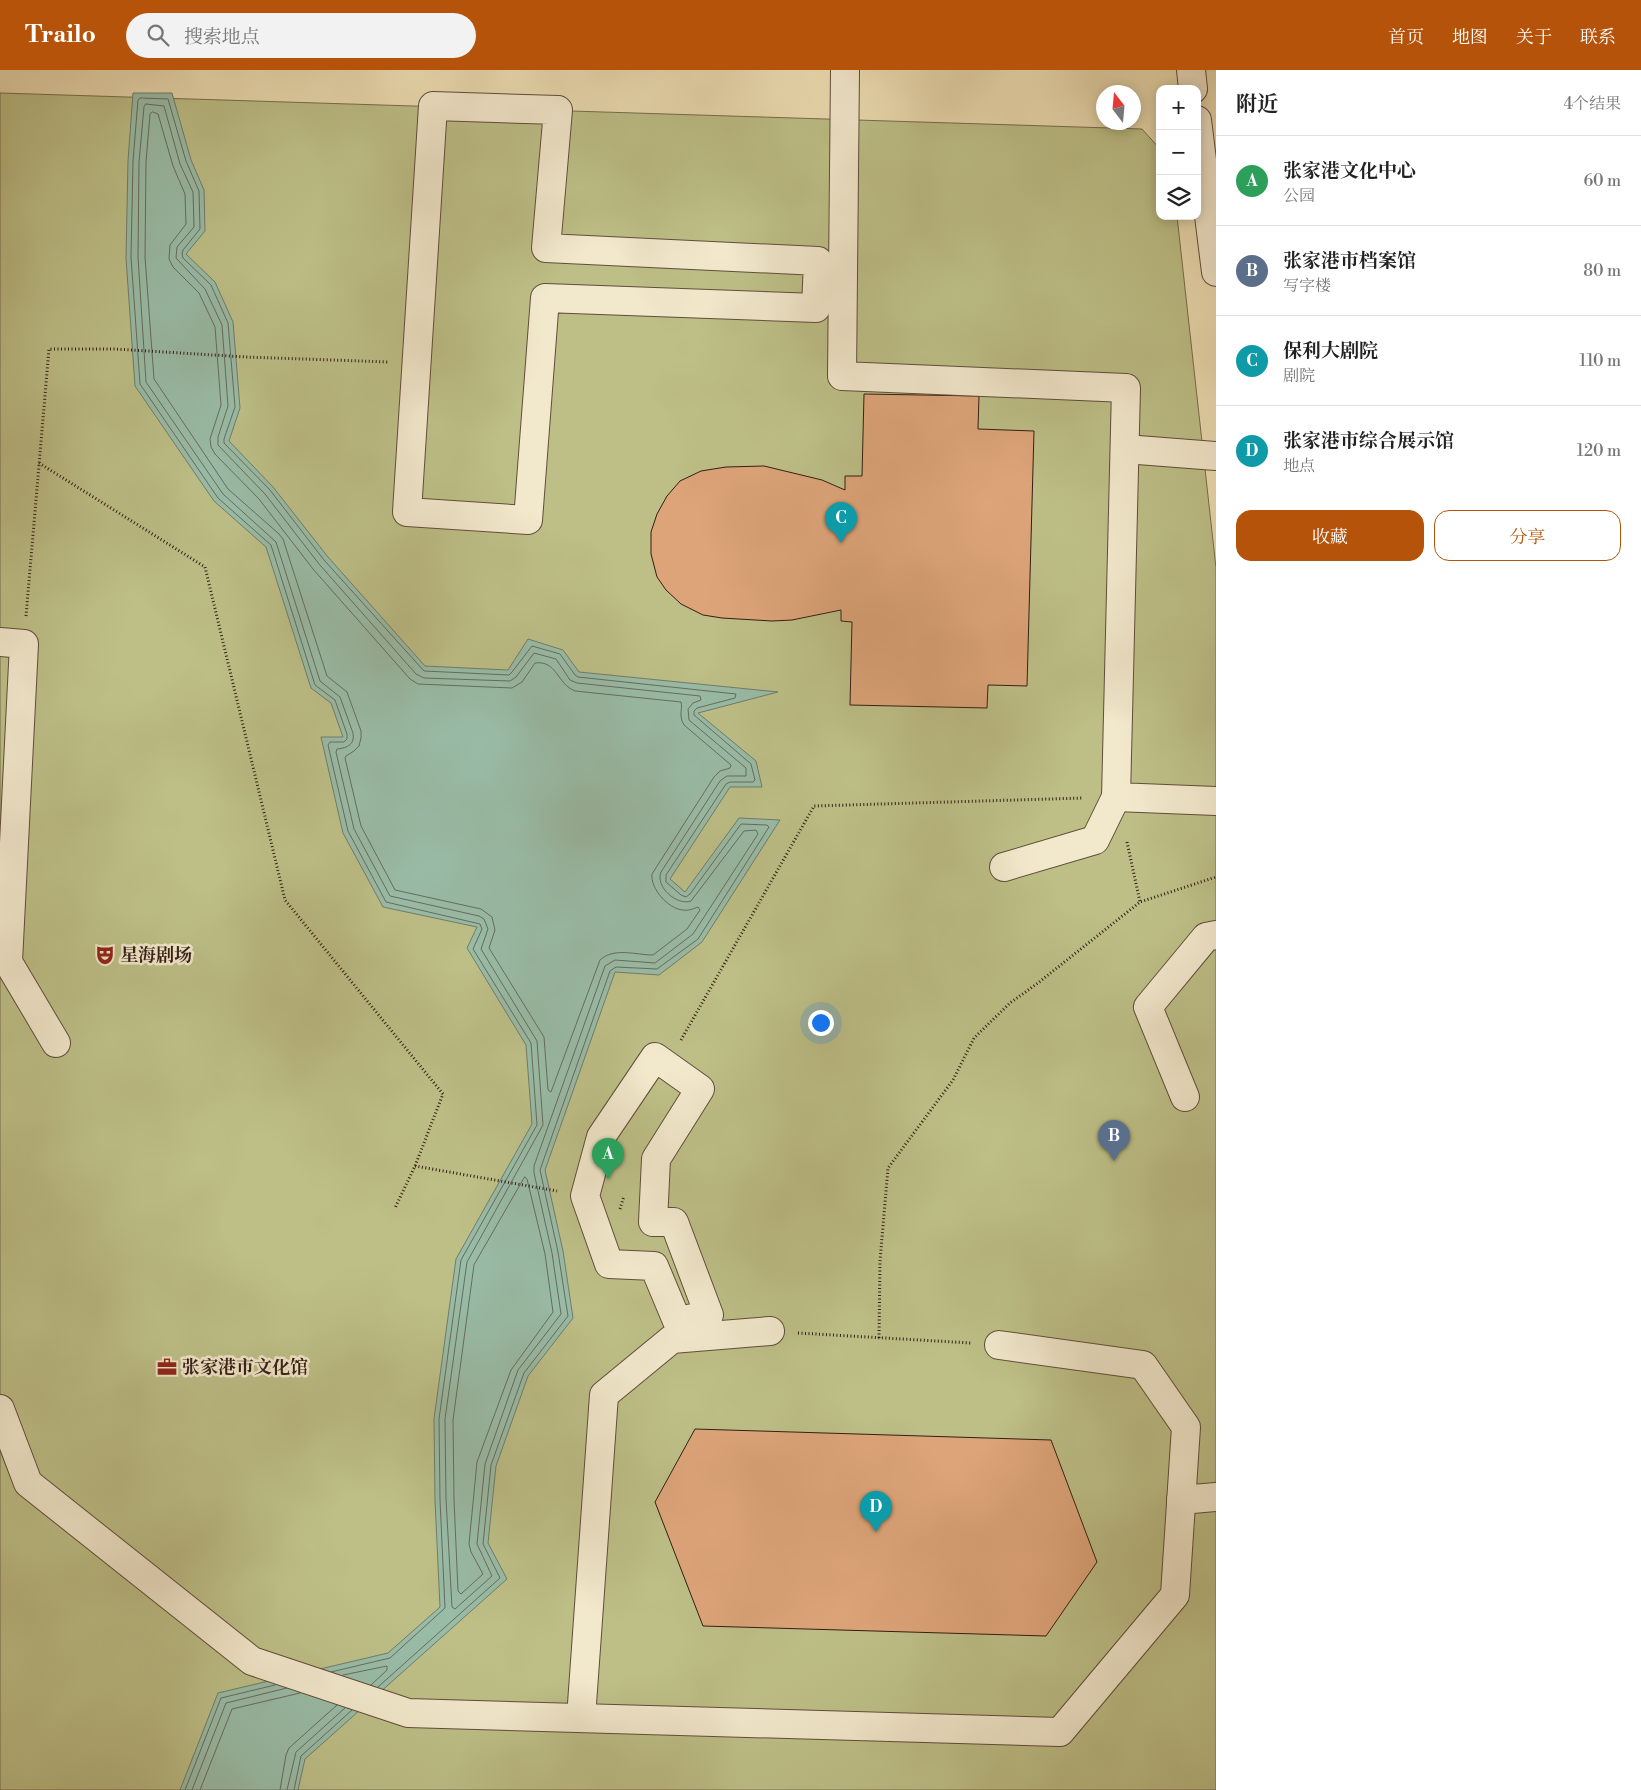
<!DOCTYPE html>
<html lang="zh">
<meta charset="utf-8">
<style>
body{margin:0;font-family:"Libre Bodoni","Noto Serif SC",serif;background:#f2f2f2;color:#222}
.controls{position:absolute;right:15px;top:15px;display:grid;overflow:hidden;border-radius:10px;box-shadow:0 2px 12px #0003}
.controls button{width:45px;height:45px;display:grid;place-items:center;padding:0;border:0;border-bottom:1px solid #e0e0e0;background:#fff;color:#222;font:25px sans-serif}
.compass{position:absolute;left:1096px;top:15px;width:45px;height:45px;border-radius:50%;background:#fff;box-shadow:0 2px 12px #0003;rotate:344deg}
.you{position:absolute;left:820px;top:952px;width:18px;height:18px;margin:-12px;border:4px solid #fff;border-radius:50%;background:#1a73e8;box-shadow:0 0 0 8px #1a73e833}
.badge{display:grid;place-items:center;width:32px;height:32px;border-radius:50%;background:#b45309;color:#fff;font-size:16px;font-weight:700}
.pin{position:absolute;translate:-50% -41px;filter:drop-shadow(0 1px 2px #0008)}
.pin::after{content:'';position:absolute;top:26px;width:18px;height:15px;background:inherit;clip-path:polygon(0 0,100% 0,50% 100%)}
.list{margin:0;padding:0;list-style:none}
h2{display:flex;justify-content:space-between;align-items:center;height:65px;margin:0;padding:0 20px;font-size:21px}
h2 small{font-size:16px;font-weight:400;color:#767676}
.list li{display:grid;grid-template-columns:32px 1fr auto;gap:15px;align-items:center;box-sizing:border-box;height:90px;padding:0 20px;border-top:1px solid #e0e0e0}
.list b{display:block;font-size:19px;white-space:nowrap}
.list p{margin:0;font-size:16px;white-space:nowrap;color:#767676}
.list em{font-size:16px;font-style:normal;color:#767676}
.actions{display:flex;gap:10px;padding:15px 20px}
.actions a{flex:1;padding:11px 0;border:1px solid #b45309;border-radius:15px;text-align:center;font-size:18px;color:#b45309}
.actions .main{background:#b45309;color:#fff}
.icon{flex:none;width:28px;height:28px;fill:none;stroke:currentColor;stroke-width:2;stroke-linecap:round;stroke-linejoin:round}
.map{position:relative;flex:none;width:1216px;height:1720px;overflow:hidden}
header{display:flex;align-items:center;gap:30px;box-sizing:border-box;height:70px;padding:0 25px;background:#b45309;color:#fff}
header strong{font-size:24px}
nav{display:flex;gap:28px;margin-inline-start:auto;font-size:18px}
.search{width:350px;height:45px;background:#f2f2f2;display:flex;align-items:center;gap:12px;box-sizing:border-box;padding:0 18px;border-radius:28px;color:#767676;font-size:19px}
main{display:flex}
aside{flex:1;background:#fff}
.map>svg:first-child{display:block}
</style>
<header>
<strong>Trailo</strong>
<div class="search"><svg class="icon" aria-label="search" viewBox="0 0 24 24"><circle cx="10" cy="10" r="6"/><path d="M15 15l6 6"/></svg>搜索地点</div>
<nav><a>首页</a><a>地图</a><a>关于</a><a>联系</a></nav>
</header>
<main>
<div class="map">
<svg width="1216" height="1720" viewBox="0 0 1216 1720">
<rect width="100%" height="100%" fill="#ebdcb1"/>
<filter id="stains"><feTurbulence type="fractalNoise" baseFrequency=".004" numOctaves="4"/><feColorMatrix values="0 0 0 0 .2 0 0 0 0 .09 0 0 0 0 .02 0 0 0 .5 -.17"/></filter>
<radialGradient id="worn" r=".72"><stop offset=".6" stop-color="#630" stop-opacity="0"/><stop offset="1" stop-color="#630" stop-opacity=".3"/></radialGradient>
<polygon fill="#bdbf87" stroke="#786e4e" points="0,23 1142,59 1160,79 1160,146 1177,146 1216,498 1216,1720 0,1720"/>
<polygon fill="#99bca7" stroke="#707c6c" points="133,23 172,23 191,90 204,120 205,161 186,184 215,212 233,252 240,338 229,371 273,417 328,487 425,596 508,600 528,569 563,580 579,602 778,622 698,643 756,691 762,717 730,717 670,809 685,822 739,748 780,750 702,872 659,905 615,902 545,1100 563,1181 573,1248 528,1306 496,1396 488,1473 507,1509 305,1689 298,1720 180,1720 218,1623 388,1583 440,1537 435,1430 434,1349 456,1189 532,1054 526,975 467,878 477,857 383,837 343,763 321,667 343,667 331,633 311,618 266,477 214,431 135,316 126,188 128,91"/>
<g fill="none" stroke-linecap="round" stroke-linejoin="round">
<g stroke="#666c5e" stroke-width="1">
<path d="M146,34L164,36L180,94L193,122L194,157L177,177L176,188L205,219L222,255L228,336L218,367V375L265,424L319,494L416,604L424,608L510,611L516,607L534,583L556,589L570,610L577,613L700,626L701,630L693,633L688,639L689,650L746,698V706H727L720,711L661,802C655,817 677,836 691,831L744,761L756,760L758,764L693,864L655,893L615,890L605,896L534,1096V1103L552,1183L561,1244L518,1300L485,1394L477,1474L492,1506L455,1539L452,1537L446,1429L445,1349L467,1192L543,1055L537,971L481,879L488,859L484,849L479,846L390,826L354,759L336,682L337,679C348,678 355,674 353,663L340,627L320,611L276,472L223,424L146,312L138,187L139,92L144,37Z"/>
<path d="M153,42L158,44L173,96L185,124L186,154L170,175L169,189L173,197L199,223L215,257L221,335L210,369L211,377L215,384L259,429L313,499L410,609L418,614L512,618L522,612L535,593C557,590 557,614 575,621L681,632C683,639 678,645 684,655L731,695L730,698L720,701L714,707L652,804C650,818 668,839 683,840C688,841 693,839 698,837L700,840L687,859L653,885C636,885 614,877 600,890L551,1022L548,1020L544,967L489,878L495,860L492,847L481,839L395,820L361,756L345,688L346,686L354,681L359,676L361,668V661L347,622L327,606L283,469L278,463L228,419L154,309L145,187L146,92L150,44Z"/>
<polygon points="525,1107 527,1109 545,1184 553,1242 511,1300 477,1392 469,1474 471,1482 483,1504 461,1524 458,1521 454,1429 453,1350 474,1195"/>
<polyline points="331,1602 390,1588 445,1538 440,1430 439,1349 461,1190 537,1055 531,973 473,879 482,859 480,854 386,832 348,761 328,675 330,672 344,672 347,669 347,664 335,630 315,615 271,475 218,428 140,314 131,187 133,91 138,30 140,28 168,29 186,91 199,121 200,159 183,180 182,184 183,188 211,215 228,253 235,337 224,369 224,373 270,420 324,490 424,601 509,605 512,602 532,576 560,584 575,605 578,607 736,624 735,628 697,638 694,641 694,645 751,694 755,710 753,712 730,712 726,714 666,805 666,812 681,825 686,827 690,824 741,754 767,755 769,757 698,869 657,899 616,897 610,901 540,1100 558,1182 568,1246 524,1303 491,1395 483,1474 500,1508 378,1617"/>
<polyline points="343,1605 387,1596 387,1600 371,1615"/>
<polyline points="185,1720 221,1628 275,1615"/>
<polyline points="192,1720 226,1633 287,1618"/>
<polyline points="200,1720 232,1639 300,1623"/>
<polyline points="280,1720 286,1685 289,1678 337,1635"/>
<polyline points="287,1720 296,1682 345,1638"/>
<polyline points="294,1720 301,1686 352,1640"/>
</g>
</g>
<g fill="#dda479" stroke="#331d14">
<polygon points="864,324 979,326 978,359 1034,361 1027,616 988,615 987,638 850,635 852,552 841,551 841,540 792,550 772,551 722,548 703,545 681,534 666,520 657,507 651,484 651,462 657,444 667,426 680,411 701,401 726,397 764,396 822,410 845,420 845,406 862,406"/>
<polygon points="695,1359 1051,1370 1097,1492 1046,1566 703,1556 655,1432"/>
</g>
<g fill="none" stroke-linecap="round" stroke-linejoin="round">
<defs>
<g id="minor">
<polyline points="845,0 842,306 1126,318 1116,727 1216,731"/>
<polyline points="1191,0 1193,19"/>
<polygon points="433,36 558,40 546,178 818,191 816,238 545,228 528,450 407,442"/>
<polyline points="1197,50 1216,202"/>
<polyline points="1125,379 1216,386"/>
<polyline points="0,572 24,574 8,892 56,973"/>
<polyline points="1004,797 1095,770 1116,727"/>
<polygon points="655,987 700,1019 656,1089 653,1152 674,1152 709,1245 677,1251 654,1196 609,1194 585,1126 601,1067"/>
<polyline points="1185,1027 1148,937 1206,867 1216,865"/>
<polyline points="0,1339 28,1413 252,1591 408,1643 1060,1662 1175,1525 1186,1357 1143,1295 999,1275"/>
<polyline points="1181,1430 1216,1427"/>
<polyline points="581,1648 604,1325 672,1269 770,1261"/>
</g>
</defs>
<use href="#minor" stroke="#614d3b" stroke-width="30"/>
<g stroke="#331d14" stroke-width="3" stroke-dasharray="1 2.5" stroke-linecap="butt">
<polyline points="39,393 205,497 285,830 443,1024 415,1096 395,1138"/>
<polyline points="26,546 49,279 115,279 246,287 389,292"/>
<polyline points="1127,772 1140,832"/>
<polyline points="681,970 814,736 1083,728"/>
<polyline points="415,1096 557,1121"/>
<polyline points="620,1139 624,1126"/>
<polyline points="798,1263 971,1273"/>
<polyline points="879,1268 880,1191 888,1098 953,1010 974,968 1010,933 1038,913 1140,832 1216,807"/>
</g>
<use href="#minor" stroke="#f2e8cc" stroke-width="28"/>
</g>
<defs>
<symbol id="theatre-bare" viewBox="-9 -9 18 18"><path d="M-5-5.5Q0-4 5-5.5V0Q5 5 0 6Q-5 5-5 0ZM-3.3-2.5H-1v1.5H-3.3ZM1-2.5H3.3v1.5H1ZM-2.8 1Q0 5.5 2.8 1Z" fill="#8f2418" stroke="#f2e8cc" stroke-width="2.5" paint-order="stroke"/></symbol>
<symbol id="office-bare" viewBox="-9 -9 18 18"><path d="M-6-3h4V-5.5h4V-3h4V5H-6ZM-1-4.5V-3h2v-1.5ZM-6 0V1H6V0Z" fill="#8f2418" stroke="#f2e8cc" stroke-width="2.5" paint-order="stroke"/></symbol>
</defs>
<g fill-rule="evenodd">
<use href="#theatre-bare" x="91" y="871" width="28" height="28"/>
<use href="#office-bare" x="153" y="1283" width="28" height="28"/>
</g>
<g text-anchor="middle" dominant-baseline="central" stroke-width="5" stroke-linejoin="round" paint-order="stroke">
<g font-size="18" font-weight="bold" fill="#331d14" stroke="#f2e8cc" text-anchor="start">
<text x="120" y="885">星海剧场</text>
<text x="182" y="1297">张家港市文化馆</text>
</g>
</g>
<rect width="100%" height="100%" filter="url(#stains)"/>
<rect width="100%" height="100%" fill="url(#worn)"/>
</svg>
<div class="controls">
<button>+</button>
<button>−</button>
<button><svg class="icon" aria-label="layers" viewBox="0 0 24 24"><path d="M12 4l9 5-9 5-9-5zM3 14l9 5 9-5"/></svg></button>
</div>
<svg class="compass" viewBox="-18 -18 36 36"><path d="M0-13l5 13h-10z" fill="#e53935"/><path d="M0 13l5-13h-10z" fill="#767676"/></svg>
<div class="you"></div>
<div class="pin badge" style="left:608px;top:1109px;background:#2e9e5b">A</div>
<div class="pin badge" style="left:1114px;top:1091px;background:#5c6f8a">B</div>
<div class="pin badge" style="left:841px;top:473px;background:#0f9aa8">C</div>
<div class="pin badge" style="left:876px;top:1462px;background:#0f9aa8">D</div>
</div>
<aside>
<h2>附近<small>4个结果</small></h2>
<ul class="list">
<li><span class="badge" style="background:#2e9e5b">A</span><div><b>张家港文化中心</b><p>公园</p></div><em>60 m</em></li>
<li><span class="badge" style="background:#5c6f8a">B</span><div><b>张家港市档案馆</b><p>写字楼</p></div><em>80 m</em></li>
<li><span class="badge" style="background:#0f9aa8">C</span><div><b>保利大剧院</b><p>剧院</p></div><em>110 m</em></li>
<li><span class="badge" style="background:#0f9aa8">D</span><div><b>张家港市综合展示馆</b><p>地点</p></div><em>120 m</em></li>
</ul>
<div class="actions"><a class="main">收藏</a><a>分享</a></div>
</aside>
</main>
